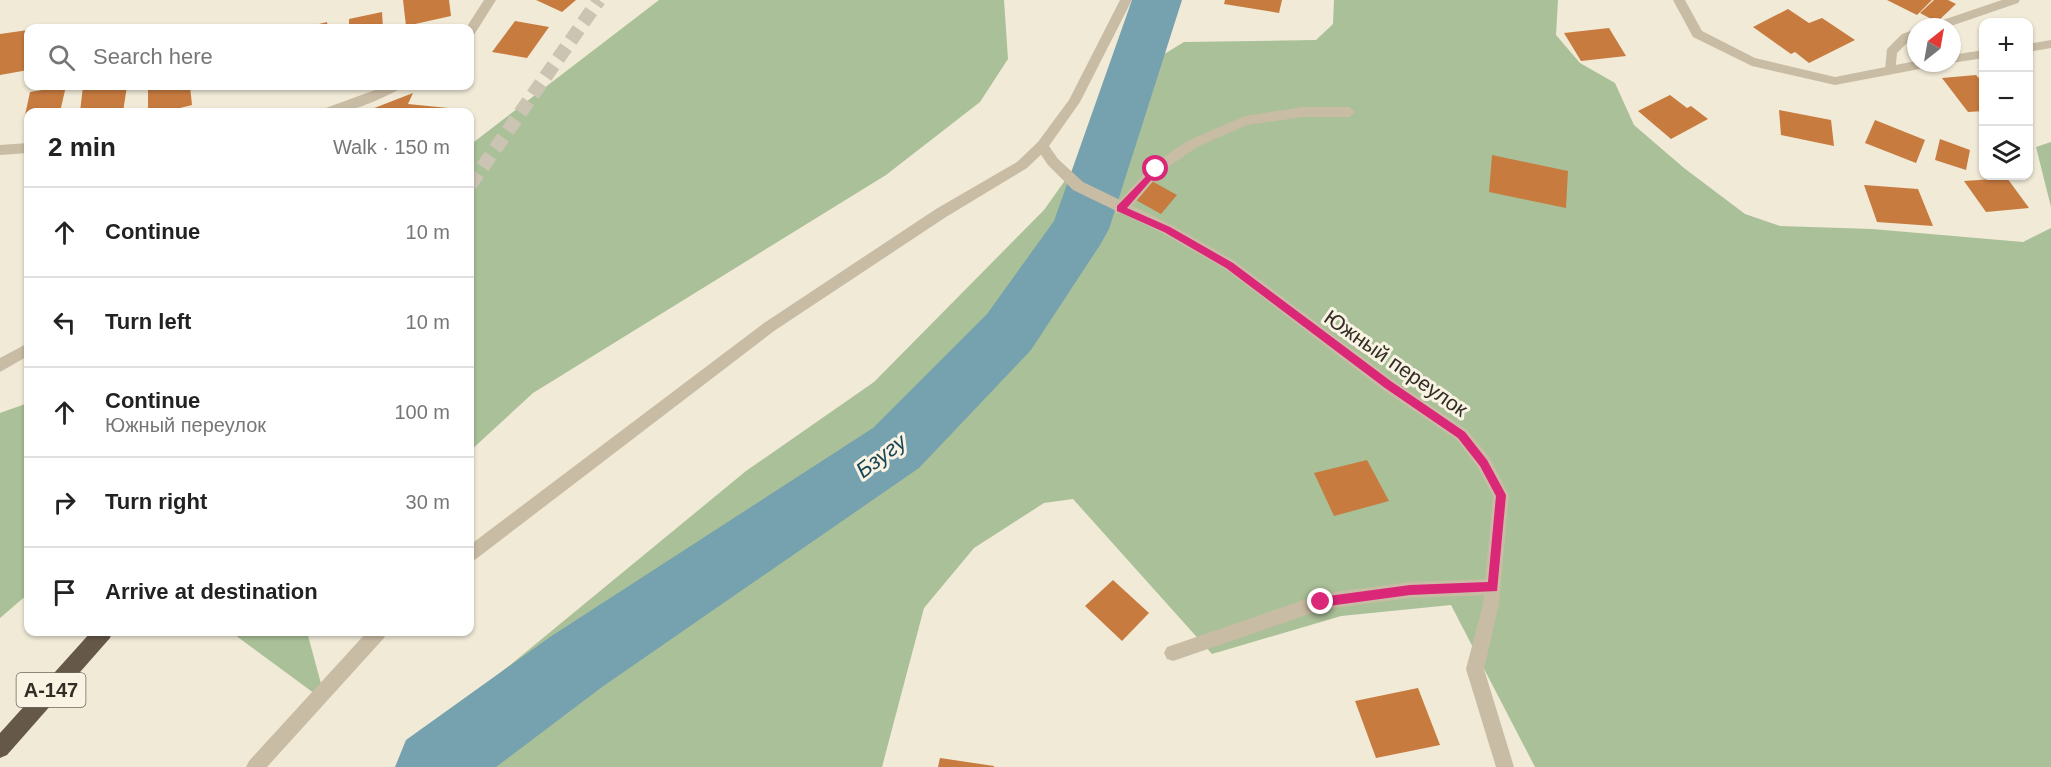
<!DOCTYPE html>
<meta charset="utf-8">
<style>
body{margin:0;font-family:Helvetica,sans-serif;background:#f2f2f2;color:#222}
.controls{position:absolute;right:18px;top:18px;display:grid;overflow:hidden;border-radius:12px;box-shadow:0 2px 4px #0004}
.controls button{width:54px;height:54px;display:grid;place-items:center;padding:0;border:0;border-bottom:2px solid #e0e0e0;background:#fff;color:#222;font:30px sans-serif}
.compass{position:absolute;left:1907px;top:18px;width:54px;height:54px;border-radius:50%;background:#fff;box-shadow:0 2px 4px #0004;rotate:31deg}
.stop{position:absolute;width:18px;height:18px;margin:-14px;border:4px solid #db2777;border-radius:50%;background:#fff}
.stop.end{background:#db2777;border-color:#fff;box-shadow:0 2px 6px #0008}
.list{margin:0;padding:0;list-style:none}
h2{display:flex;justify-content:space-between;align-items:center;height:78px;margin:0;padding:0 24px;font-size:26px}
h2 small{font-size:20px;font-weight:400;color:#767676}
.list li{display:grid;grid-template-columns:39px 1fr auto;gap:18px;align-items:center;box-sizing:border-box;height:90px;padding:0 24px;border-top:2px solid #e0e0e0}
.list b{display:block;font-size:22px;white-space:nowrap}
.list p{margin:0;font-size:20px;white-space:nowrap;color:#767676}
.list em{font-size:20px;font-style:normal;color:#767676}
.icon{flex:none;width:33px;height:33px;fill:none;stroke:currentColor;stroke-width:2;stroke-linecap:round;stroke-linejoin:round}
.map{position:relative;flex:none;width:2051px;height:767px;overflow:hidden}
.search{position:absolute;background:#fff;box-shadow:0 2px 4px #0004;left:24px;top:24px;width:450px;height:66px;display:flex;align-items:center;gap:15px;box-sizing:border-box;padding:0 21px;border-radius:12px;color:#767676;font-size:22px}
.panel{position:absolute;background:#fff;box-shadow:0 2px 4px #0004;left:24px;top:108px;width:450px;height:528px;border-radius:12px}
.map>svg:first-child{display:block}
</style>
<div class="map">
<svg width="2051" height="767" viewBox="0 0 2051 767">
<rect width="100%" height="100%" fill="#f1ead7"/>
<g fill="#aac098">
<polygon points="659,0 1004,0 1008,59 980,102 886,175 533,393 470,451 470,145"/>
<polygon points="1334,0 1558,0 1556,35 1580,63 1615,83 1634,125 1684,168 1745,214 1780,226 1872,229 2023,242 2051,228 2051,767 1535,767 1451,605 1341,616 1212,654 1073,499 1044,503 974,548 924,608 882,767 402,767 470,698 746,471 874,382 1044,210 1148,64 1184,42 1316,40 1333,24"/>
<polygon points="2051,142 2051,207 2036,147"/>
<polygon points="28,403 28,594 0,618 0,413"/>
<polygon points="231,632 307,632 326,702"/>
</g>
<g fill="none" stroke-linecap="round" stroke-linejoin="round">
<polygon fill="#76a1ae" fill-rule="evenodd" points="1132,0 1182,0 1109,229 1100,245 1031,350 919,468 602,687 496,767 395,767 406,740 550,637 873,428 987,314 1054,221"/>
</g>
<g fill="#c77b3f">
<polygon points="403,0 449,0 451,16 406,26"/>
<polygon points="536,0 576,0 562,12"/>
<polygon points="1225,0 1282,0 1279,13 1224,4"/>
<polygon points="1887,0 1932,0 1917,15"/>
<polygon points="1934,0 1948,0 1956,4 1937,22 1920,13"/>
<polygon points="1788,9 1809,23 1822,18 1855,40 1809,63 1795,52 1791,54 1753,27"/>
<polygon points="382,12 383,28 349,28 349,19"/>
<polygon points="515,21 549,27 527,58 492,52"/>
<polygon points="327,22 328,28 303,28"/>
<polygon points="1609,28 1626,56 1581,61 1564,33"/>
<polygon points="28,30 28,70 0,75 0,34"/>
<polygon points="1976,75 1984,84 1984,111 1968,112 1942,78"/>
<polygon points="66,86 60,112 28,112 28,119 24,120 30,92"/>
<polygon points="83,86 127,86 123,112 95,112 96,110 80,112"/>
<polygon points="148,86 190,86 192,105 164,112 148,112"/>
<polygon points="413,93 408,104 458,109 456,112 364,112"/>
<polygon points="1670,95 1687,108 1691,106 1708,119 1671,139 1638,111"/>
<polygon points="1779,110 1831,120 1834,146 1781,135"/>
<polygon points="1875,120 1925,140 1916,163 1865,143"/>
<polygon points="1940,139 1970,150 1966,170 1935,160"/>
<polygon points="1492,155 1568,171 1566,208 1489,192"/>
<polygon points="2007,178 2029,208 1986,212 1964,181"/>
<polygon points="1150,180 1177,195 1161,214 1134,199"/>
<polygon points="1864,185 1918,189 1933,226 1877,222"/>
<polygon points="1367,460 1389,501 1334,516 1314,473"/>
<polygon points="1113,580 1149,613 1122,641 1085,606"/>
<polygon points="1418,688 1440,745 1376,758 1355,701"/>
<polygon points="940,758 994,766 994,767 938,767"/>
</g>
<g fill="none" stroke-linecap="round" stroke-linejoin="round">
<polyline stroke="#cbc4b3" stroke-width="14" stroke-dasharray="14 8" stroke-linecap="butt" points="470,185 599,0"/>
<g fill="#c9bca4" fill-rule="evenodd">
<polygon points="2002,0 2020,0 2018,3 1948,27 1929,27 1931,24"/>
<polygon points="1916,29 1916,38 1910,40 1897,53 1895,73 1887,73 1885,70 1887,49 1902,34"/>
<polygon points="1303,107 1349,107 1355,112 1349,117 1303,117 1247,125 1197,147 1161,172 1126,213 1116,213 1114,209 1116,205 1151,166 1187,141 1245,116"/>
<polygon points="1042,141 1047,143 1049,146 1047,149 1027,168 946,217 774,331 476,559 470,561 470,545 764,323 936,209 1017,162 1037,143"/>
<polygon points="1493,579 1499,581 1501,587 1499,593 1493,595 1409,598 1321,610 1173,661 1167,659 1164,653 1167,647 1173,645 1321,594 1409,582"/>
<polygon points="367,632 387,632 384,638 267,767 246,767 249,761"/>
</g>
<g fill="#c9bca4" fill-rule="evenodd">
<polygon points="1120,0 1132,0 1080,102 1049,146 1058,159 1083,182 1172,225 1235,261 1393,380 1467,430 1490,458 1509,495 1499,604 1484,669 1514,767 1496,767 1466,669 1483,604 1493,496 1478,468 1457,440 1383,390 1225,269 1162,233 1073,190 1048,165 1035,146 1069,100"/>
<polygon points="28,343 28,356 0,372 0,358"/>
</g>
<g fill="#c9bca4" fill-rule="evenodd">
<polygon points="484,0 496,0 474,35 470,36 470,28 466,28"/>
<polygon points="1673,0 1685,0 1702,31 1755,58 1835,77 1916,61 1936,63 1930,67 1835,85 1752,66 1693,37"/>
<polygon points="2051,40 2051,48 2028,52 2028,44"/>
<polygon points="1984,50 1984,58 1952,63 1951,63 1952,55"/>
<path d="M386,86H402L400,89C376,101 349,115 322,112L323,109Z"/>
<polygon points="28,143 28,153 0,155 0,145"/>
</g>
<polygon fill="#665849" fill-rule="evenodd" points="91,632 112,632 110,638 7,755 0,758 0,733"/>
</g>
<polygon fill="#db2777" points="1156,166 1160,169 1159,171 1127,208 1170,227 1233,263 1392,382 1465,432 1487,460 1506,495 1497,591 1410,595 1321,607 1317,606 1317,598 1321,597 1410,585 1488,582 1496,496 1480,466 1458,438 1385,388 1226,268 1164,232 1117,211 1117,206"/>
<g text-anchor="middle" dominant-baseline="central" stroke-width="6" stroke-linejoin="round" paint-order="stroke">
<rect fill="#f9f3e4" stroke="#6f685e" stroke-width="1.5" x="16.5" y="673" width="69" height="34" rx="4.5"/>
<g font-size="20" font-weight="bold" fill="#342d25">
<text x="51" y="690">А-147</text>
</g>
<g font-size="21" fill="#342d25" stroke="#f9f3e4">
<text transform="translate(1396 363) rotate(35)">Южный переулок</text>
</g>
<g font-size="22" font-style="italic" fill="#1b4655" stroke="#f9f3e4">
<text transform="translate(881 456) rotate(-37)">Бзугу</text>
</g>
</g>
</svg>
<div class="controls">
<button>+</button>
<button>−</button>
<button><svg class="icon" aria-label="layers" viewBox="0 0 24 24"><path d="M12 4l9 5-9 5-9-5zM3 14l9 5 9-5"/></svg></button>
</div>
<svg class="compass" viewBox="-18 -18 36 36"><path d="M0-13l5 13h-10z" fill="#e53935"/><path d="M0 13l5-13h-10z" fill="#767676"/></svg>
<div class="stop" style="left:1156px;top:169px"></div>
<div class="stop end" style="left:1321px;top:602px"></div>
<div class="search"><svg class="icon" aria-label="search" viewBox="0 0 24 24"><circle cx="10" cy="10" r="6"/><path d="M15 15l6 6"/></svg>Search here</div>
<section class="panel">
<h2>2 min<small>Walk · 150 m</small></h2>
<ul class="list">
<li><svg class="icon" aria-label="ahead" viewBox="0 0 24 24"><path d="M12 20V5M6 11l6-6 6 6"/></svg><div><b>Continue</b></div><em>10 m</em></li>
<li><svg class="icon" aria-label="left" viewBox="0 0 24 24"><path d="M17 20v-9H6M10 6l-5 5 5 5"/></svg><div><b>Turn left</b></div><em>10 m</em></li>
<li><svg class="icon" aria-label="ahead" viewBox="0 0 24 24"><path d="M12 20V5M6 11l6-6 6 6"/></svg><div><b>Continue</b><p>Южный переулок</p></div><em>100 m</em></li>
<li><svg class="icon" aria-label="right" viewBox="0 0 24 24"><path d="M7 20v-9h11M14 6l5 5-5 5"/></svg><div><b>Turn right</b></div><em>30 m</em></li>
<li><svg class="icon" aria-label="arrive" viewBox="0 0 24 24"><path d="M6 21V4h12l-3 4 3 4H6"/></svg><div><b>Arrive at destination</b></div></li>
</ul>
</section>
</div>
